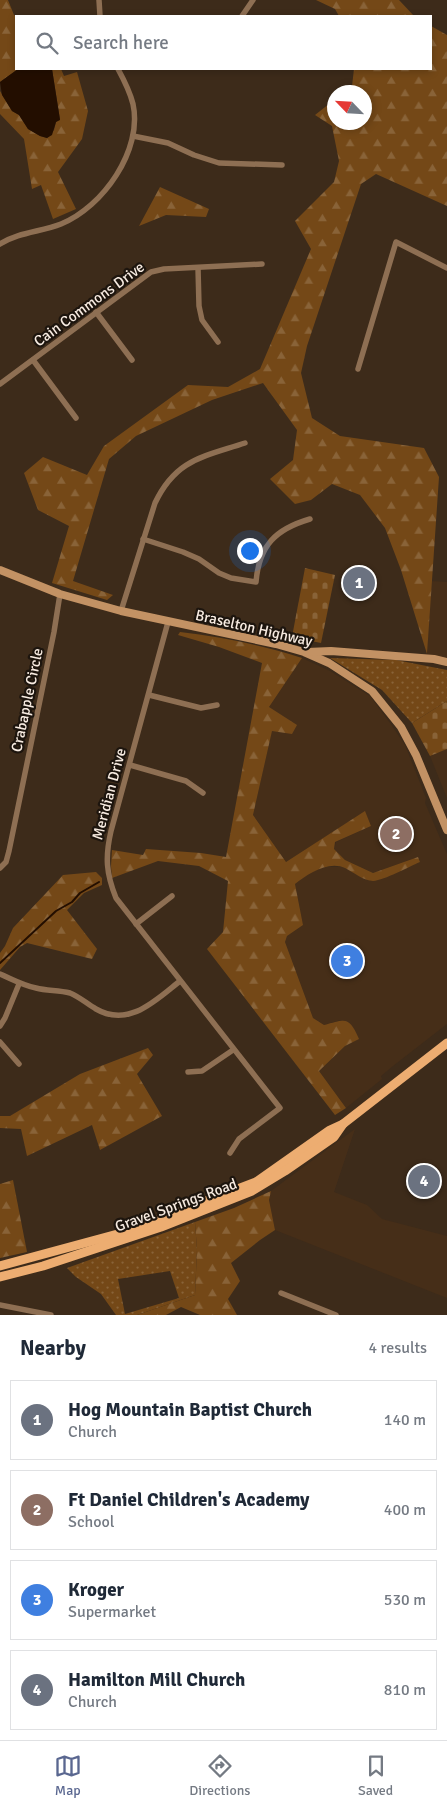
<!DOCTYPE html>
<style>
body{margin:0;font-family:Signika,sans-serif;background:#f2f2f3;color:#1f2937}
.compass{position:absolute;left:327px;top:85px;width:45px;height:45px;border-radius:50%;background:#fff;box-shadow:0 2px 8px #0003;rotate:295deg}
.you{position:absolute;left:249px;top:550px;width:18px;height:18px;margin:-12px;border:4px solid #fff;border-radius:50%;background:#1a73e8;box-shadow:0 0 0 8px #1a73e833}
.badge{display:grid;place-items:center;width:32px;height:32px;border-radius:50%;background:#5a6790;color:#fff;font-size:16px;font-weight:700}
.pin{position:absolute;translate:-50% -50%;border:2px solid #fff;box-shadow:0 1px 5px #0006}
.list{margin:0;padding:0;list-style:none}
h2{display:flex;justify-content:space-between;align-items:center;height:65px;margin:0;padding:0 20px;font-size:21px}
h2 small{font-size:16px;font-weight:400;color:#747a83}
.list li{display:grid;grid-template-columns:32px 1fr auto;gap:15px;align-items:center;box-sizing:border-box;height:80px;margin:0 10px 10px;padding:0 10px;border:1px solid #e0e1e3;border-radius:0px}
.list b{display:block;font-size:19px;white-space:nowrap}
.list p{margin:0;font-size:16px;white-space:nowrap;color:#747a83}
.list em{font-size:16px;font-style:normal;color:#747a83}
.icon{flex:none;width:28px;height:28px;fill:none;stroke:currentColor;stroke-width:2;stroke-linecap:round;stroke-linejoin:round}
.map{position:relative;flex:none;width:447px;height:1315px;overflow:hidden}
.search{position:absolute;background:#fff;box-shadow:0 2px 8px #0003;left:15px;right:15px;top:15px;height:55px;display:flex;align-items:center;gap:12px;box-sizing:border-box;padding:0 18px;border-radius:0px;color:#747a83;font-size:19px}
.sheet{height:425px;background:#fff}
nav{display:flex;justify-content:space-around;align-items:center;box-sizing:border-box;height:70px;border-top:1px solid #e0e1e3;background:#fff;font-size:14px;color:#747a83}
nav a{display:grid;justify-items:center;gap:2px}
nav .on{color:#5a6790}
.map>svg:first-child{display:block}
</style>
<div class="map">
<svg width="447" height="1315" viewBox="0 0 447 1315">
<defs>
<pattern id="grass-dots" width="8" height="8" patternUnits="userSpaceOnUse" patternTransform="scale(1.25)"><rect width="8" height="8" fill="#744817"/><path d="M2 2h.1M6 6h.1" fill="none" stroke="#896338" stroke-width="1.8" stroke-linecap="round"/></pattern>
<pattern id="forest-firs" width="22" height="20" patternUnits="userSpaceOnUse" patternTransform="scale(1.25)"><rect width="22" height="20" fill="#744817"/><path d="M5 1l3.5 6h-7zM16 11l3.5 6h-7z" fill="#896338"/></pattern>
<pattern id="cemetery-stones" width="16" height="16" patternUnits="userSpaceOnUse" patternTransform="scale(1.25)"><rect width="16" height="16" fill="#744817"/><path d="M2 7V4a2 2 0 0 1 4 0v3zM10 15v-3a2 2 0 0 1 4 0v3z" fill="#896338"/></pattern>
</defs>
<rect width="100%" height="100%" fill="#3d2b1a"/>
<g fill="#462e18">
<polygon points="431,581 447,582 447,666 427,654"/>
<polygon points="302,658 330,671 370,696 390,723 405,745 426,798 425,803 447,854 447,1024 393,1066 381,1076 382,1079 346,1108 319,1071 345,1046 358,1039 341,1020 324,1025 313,1018 285,942 287,936 303,925 295,884 306,874 323,867 343,867 371,881 420,862 418,857 373,873 345,860 334,849 336,842 371,826 365,812 286,862 253,815 272,730 269,707"/>
<polygon points="447,749 447,798 430,756"/>
<polygon points="355,1129 334,1192 367,1205 382,1219 447,1236 447,1298 275,1230 269,1200 271,1191"/>
</g>
<g fill="url(#grass-dots)" fill-rule="evenodd">
<polygon points="330,658 396,660 447,670 447,701 412,723 382,690"/>
<path d="M195,1222L197,1250L195,1295L137,1315H116L101,1294L76,1277L67,1268ZM170,1271L179,1298L125,1314L118,1279Z"/>
</g>
<g fill="url(#forest-firs)">
<polygon points="0,0 8,0 14,15 17,16 16,69 18,69 0,82"/>
<polygon points="316,0 399,0 414,16 339,16 335,9"/>
<polygon points="431,26 447,35 447,206 376,174 361,184 307,346 301,373 312,418 340,436 424,448 439,477 427,654 401,570 385,528 360,495 332,484 311,500 295,504 270,479 293,460 297,430 263,383 212,400 136,436 109,459 73,581 113,595 107,600 52,583 69,526 38,510 24,473 43,457 87,475 104,446 188,385 228,387 260,369 311,249 295,221 334,182 339,161 332,126 315,115 334,100 334,122 364,122 364,92 344,92 352,86 354,69 431,69"/>
<polygon points="52,69 61,69 64,76 77,72 88,111 82,139 58,172 76,209 53,219 41,185 32,189 24,139 0,114 0,91 12,111 19,115 28,129 40,136 47,138 54,130 56,122 60,119"/>
<polygon points="160,187 209,209 206,217 166,215 139,226"/>
<path d="M180,632C222,637 262,645 302,658L269,707L297,725L292,734L272,731L253,815L286,862L365,811L371,826L335,842L334,849L345,860L373,873L418,857L420,862C408,867 385,880 373,881C364,881 353,872 345,868C329,860 307,874 295,884L303,925L287,936L285,942L313,1018L324,1025C346,1019 349,1016 359,1039L345,1046L319,1071L346,1108L335,1115L207,949L223,932L228,881L199,866L158,861L112,878L111,866L112,850L143,855L146,849L201,853L226,857L262,663L219,647L178,635Z"/>
<polygon points="96,872 102,878 102,885 84,893 67,910 97,949 92,959 27,943 20,947 0,970 0,953 5,946 13,928 63,875"/>
<polygon points="148,1048 153,1055 137,1074 162,1116 100,1150 92,1125 27,1156 21,1129 0,1128 0,1116 10,1116 80,1074"/>
<polygon points="13,1180 27,1252 0,1258 0,1184"/>
<polygon points="271,1191 269,1200 275,1230 260,1240 231,1263 240,1281 228,1299 237,1315 200,1315 181,1307 166,1315 137,1315 195,1295 197,1250 195,1222 234,1208"/>
</g>
<g fill="url(#cemetery-stones)">
<polygon points="305,568 335,575 321,643 292,637"/>
<polygon points="447,701 447,749 430,756 412,723"/>
</g>
<polygon fill="#230e00" points="18,69 52,69 60,120 56,122 52,135 47,138 40,136 28,129 19,115 12,111 2,95 0,82"/>
<g fill="none" stroke-linecap="round" stroke-linejoin="round">
<polyline stroke="#230e00" stroke-width="2" points="0,963 56,911 72,902 80,893 99,882"/>
<g stroke="#8e6f53" stroke-width="5.5">
<polyline points="99,0 100,16"/>
<polyline points="242,16 253,0"/>
<polyline points="133,136 168,143 194,155 219,163 282,165"/>
<path d="M0,244C19,232 41,232 61,224C103,207 143,150 133,104C130,92 124,80 118,69"/>
<polyline points="198,268 199,306 202,320 218,342"/>
<polyline points="96,312 132,360"/>
<polyline points="33,360 76,418"/>
<polyline points="358,369 396,242 447,268"/>
<polyline points="0,384 151,272 164,269 262,264"/>
<path d="M143,539L183,552L199,559L219,573L231,578L256,582C259,545 276,529 310,519"/>
<path d="M121,611L155,503C176,459 203,457 245,443"/>
<path d="M168,622L111,831C105,857 106,873 116,898L280,1108L239,1139L230,1153"/>
<polyline points="149,695 201,708 217,705"/>
<polyline points="130,765 186,781 203,793"/>
<polyline points="0,868 6,862 9,851 54,632 60,594"/>
<polyline points="136,924 172,896"/>
<path d="M0,974C12,979 22,985 36,988C47,991 58,990 70,993C80,997 87,1004 96,1009C129,1028 156,1000 180,981"/>
<polyline points="0,1026 5,1018 19,984"/>
<polyline points="0,1042 19,1064"/>
<polyline points="188,1072 202,1071 233,1050"/>
<polyline points="281,1293 336,1315"/>
<polyline points="0,1305 51,1315"/>
</g>
<g stroke="#c39264" stroke-width="8">
<polyline points="0,570 60,594 121,611 276,644 304,652 329,663 372,691 401,727 416,755 447,830"/>
<polyline points="307,652 331,651 434,659 447,662"/>
</g>
<g stroke="#edad71" stroke-width="9">
<polyline points="0,1266 125,1232 256,1182 330,1130 343,1124 447,1043"/>
<polyline points="0,1277 43,1266 161,1227 252,1191 285,1171 334,1137 343,1124"/>
</g>
</g>
<g text-anchor="middle" dominant-baseline="central" stroke-width="4.5" stroke-linejoin="round" paint-order="stroke">
<g font-size="15" fill="#f8ece2" stroke="#1d150e">
<text transform="translate(89 304) rotate(-36)">Cain Commons Drive</text>
<text transform="translate(254 628) rotate(13)">Braselton Highway</text>
<text transform="translate(27 700) rotate(-78)">Crabapple Circle</text>
<text transform="translate(109 794) rotate(-75)">Meridian Drive</text>
<text transform="translate(176 1205) rotate(-20)">Gravel Springs Road</text>
</g>
</g>
</svg>
<svg class="compass" viewBox="-18 -18 36 36"><path d="M0-13l5 13h-10z" fill="#e53935"/><path d="M0 13l5-13h-10z" fill="#747a83"/></svg>
<div class="you"></div>
<div class="pin badge" style="left:359px;top:583px;background:#6b7280">1</div>
<div class="pin badge" style="left:396px;top:834px;background:#8d6e63">2</div>
<div class="pin badge" style="left:347px;top:961px;background:#3f7fe0">3</div>
<div class="pin badge" style="left:424px;top:1181px;background:#6b7280">4</div>
<div class="search"><svg class="icon" aria-label="search" viewBox="0 0 24 24"><circle cx="10" cy="10" r="6"/><path d="M15 15l6 6"/></svg>Search here</div>
</div>
<section class="sheet">
<h2>Nearby<small>4 results</small></h2>
<ul class="list">
<li><span class="badge" style="background:#6b7280">1</span><div><b>Hog Mountain Baptist Church</b><p>Church</p></div><em>140 m</em></li>
<li><span class="badge" style="background:#8d6e63">2</span><div><b>Ft Daniel Children's Academy</b><p>School</p></div><em>400 m</em></li>
<li><span class="badge" style="background:#3f7fe0">3</span><div><b>Kroger</b><p>Supermarket</p></div><em>530 m</em></li>
<li><span class="badge" style="background:#6b7280">4</span><div><b>Hamilton Mill Church</b><p>Church</p></div><em>810 m</em></li>
</ul>
</section>
<nav>
<a class="on"><svg class="icon" aria-label="map" viewBox="0 0 24 24"><path d="M3 6l6-2 6 2 6-2v14l-6 2-6-2-6 2zM9 4v14M15 6v14"/></svg>Map</a>
<a><svg class="icon" aria-label="directions" viewBox="0 0 24 24"><path d="M12 3l9 9-9 9-9-9zM9 14v-3h6M13 9l2 2-2 2"/></svg>Directions</a>
<a><svg class="icon" aria-label="saved" viewBox="0 0 24 24"><path d="M7 4h10v16l-5-4-5 4z"/></svg>Saved</a>
</nav>
